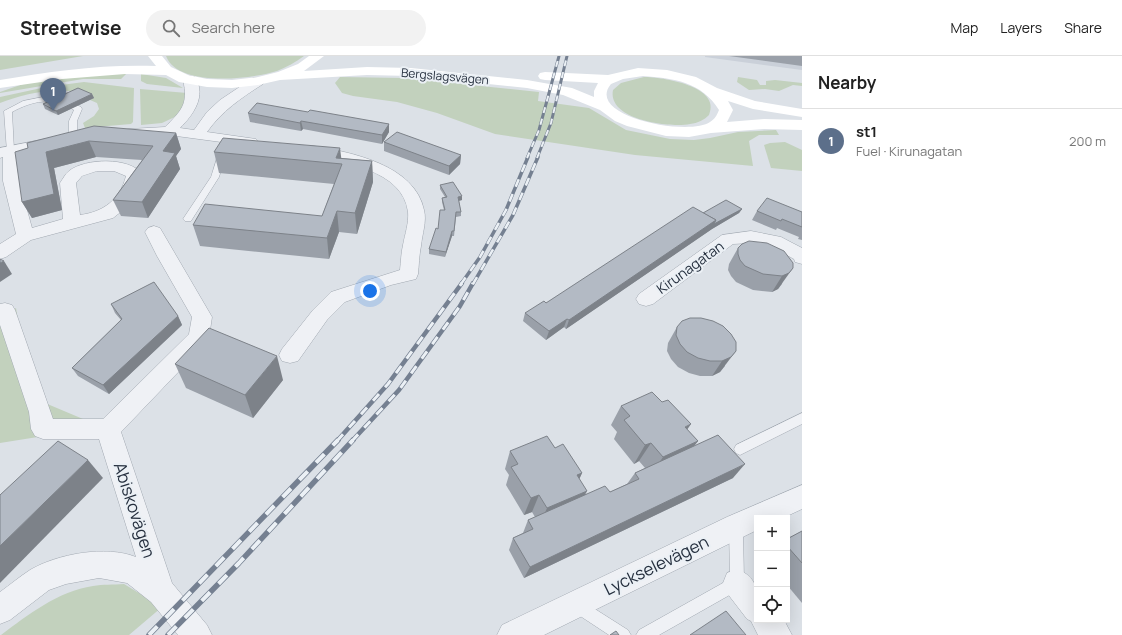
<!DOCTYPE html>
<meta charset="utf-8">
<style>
body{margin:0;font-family:Manrope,sans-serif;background:#f2f2f2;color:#222}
.controls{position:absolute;right:12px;bottom:12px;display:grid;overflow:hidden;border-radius:0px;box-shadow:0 4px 16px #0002}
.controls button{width:36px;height:36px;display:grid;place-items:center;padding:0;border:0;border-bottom:1px solid #e0e0e0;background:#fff;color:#222;font:20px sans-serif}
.you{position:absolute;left:370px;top:235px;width:14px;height:14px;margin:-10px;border:3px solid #fff;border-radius:50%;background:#1a73e8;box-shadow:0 0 0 6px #1a73e833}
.badge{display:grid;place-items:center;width:26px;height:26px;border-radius:50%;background:#d43a54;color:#fff;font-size:13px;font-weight:700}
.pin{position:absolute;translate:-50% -33px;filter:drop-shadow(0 1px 2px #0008)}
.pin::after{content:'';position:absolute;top:21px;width:14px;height:12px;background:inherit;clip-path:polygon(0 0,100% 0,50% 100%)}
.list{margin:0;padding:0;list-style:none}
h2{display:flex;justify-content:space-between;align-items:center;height:52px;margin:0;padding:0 16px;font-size:17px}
h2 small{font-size:13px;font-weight:400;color:#767676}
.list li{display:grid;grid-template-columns:26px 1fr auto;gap:12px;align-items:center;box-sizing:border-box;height:64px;padding:0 16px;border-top:1px solid #e0e0e0}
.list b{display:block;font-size:15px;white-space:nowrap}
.list p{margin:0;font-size:13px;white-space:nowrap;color:#767676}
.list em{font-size:13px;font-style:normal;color:#767676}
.icon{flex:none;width:22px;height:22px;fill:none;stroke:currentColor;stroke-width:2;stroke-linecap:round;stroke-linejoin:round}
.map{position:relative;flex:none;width:802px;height:579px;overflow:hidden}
header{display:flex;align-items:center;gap:24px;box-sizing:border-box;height:56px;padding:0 20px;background:#fff;border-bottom:1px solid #e0e0e0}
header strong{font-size:19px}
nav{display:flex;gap:22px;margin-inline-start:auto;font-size:14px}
.search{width:280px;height:36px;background:#f2f2f2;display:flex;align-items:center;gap:10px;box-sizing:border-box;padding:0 14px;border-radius:22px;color:#767676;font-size:15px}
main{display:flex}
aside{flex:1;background:#fff}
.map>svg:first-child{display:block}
</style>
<header>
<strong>Streetwise</strong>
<div class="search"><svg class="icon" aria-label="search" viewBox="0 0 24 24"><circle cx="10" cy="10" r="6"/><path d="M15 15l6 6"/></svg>Search here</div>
<nav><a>Map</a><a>Layers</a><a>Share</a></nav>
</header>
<main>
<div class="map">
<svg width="802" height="579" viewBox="0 0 802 579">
<rect width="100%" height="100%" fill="#dce1e7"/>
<polygon fill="#cad0d9" points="705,0 802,0 802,14 705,1"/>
<g fill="#c2d1bd">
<polygon points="0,0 83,0 0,14"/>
<path d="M166,0H304C296,6 287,11 277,15C252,23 178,32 166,0Z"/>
<polygon points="127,17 121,23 83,23 0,37 0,36 26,27 56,22"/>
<polygon points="141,18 166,22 183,32 147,28 141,25"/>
<polygon points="340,21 403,22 539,36 538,45 589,52 626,74 670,83 694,84 710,82 738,76 776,74 779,79 759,79 749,85 753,110 635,99 495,78 437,57 397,46 353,40 342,37 335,27"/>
<path d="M644,21C662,21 722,30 709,59C704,64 698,67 690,68C670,72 607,64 613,34L621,27Z"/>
<polygon points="738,21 757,24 760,29 766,29 766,25 775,24 802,27 802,30 793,29 779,35 765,33 749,34 737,26"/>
<path d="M84,26L134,32L133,66L131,68L85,72L83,67L94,60L99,53L97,47L90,44L93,42C85,40 77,37 69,35C49,32 18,40 0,47V41L46,31Z"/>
<polygon points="140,33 187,37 181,58 162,67 141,69"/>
<polygon points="785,86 802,94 802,115 771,112 764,89 770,87"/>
<polygon points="16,252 23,293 45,347 83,363 44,380 0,387 0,262"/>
<path d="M124,528L162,551L129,579H1C28,559 58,535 93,530C103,528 113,529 124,528Z"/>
</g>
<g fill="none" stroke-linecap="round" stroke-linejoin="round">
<defs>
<g id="lane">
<path d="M43,41L64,43L81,51L82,53L77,65V82L73,84L69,82V65L74,54C53,40 32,45 12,56L14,94L10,96H7L4,55L23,45Z"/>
<polygon points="219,96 225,96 226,98 219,121 191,165 185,165 183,163 211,121"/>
<polygon points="802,357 802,368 740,399 736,397 734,393 736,389"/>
<polygon points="736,463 741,465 743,470 744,527 742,532 659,579 636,579 639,574 730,523 729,470 731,465"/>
<polygon points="576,541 628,574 631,579 609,579 571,554 568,549 571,544"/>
</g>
<g id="street">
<path d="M190,20L195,21C207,40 193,59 180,72L194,74L207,56L220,44L253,22H263L265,25L263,28C241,42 222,55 207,76L256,83L258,86L256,89L251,90L169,79L129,81L124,80L122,77L124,74L129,73L165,71C181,55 189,48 183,24L185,21Z"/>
<path d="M56,81L61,82L63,85L61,88L18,98L19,125L32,172L63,163L60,127C63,123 65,118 69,115C85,102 130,101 142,118L139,128L133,140L122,155L113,162L31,184L6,201L0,203V188L16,178L3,125V101L0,102V92ZM97,115H114L126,120C120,144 103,156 80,159L76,127L82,120Z"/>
<path d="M313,90C351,96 415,109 424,154C427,166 422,178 421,190C419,200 419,209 418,218L416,223L391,229L345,246L327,264L298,305L290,307L282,305L279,299L282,293L313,254L331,236L400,214C401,206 401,197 403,189C405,178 409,167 408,156C403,113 340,106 308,98L305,95L308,92Z"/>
<path d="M154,170L160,172L212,261L209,281L206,287L121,376L172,527L207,569L212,579H178L151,546L127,527L99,522L66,528L49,534L10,564L0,568V536C10,529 19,521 30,514C57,498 106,489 136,501L99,383H43L35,380L31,373L29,356L0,269V248L5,247L12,249L15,254L53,363H103L189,278L192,261L157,200L145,176L148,172Z"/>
<polygon points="751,175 781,181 802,192 802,208 795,206 794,203 770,190 751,187 733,188 653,248 646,250 639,248 636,243 639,238 722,179"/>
<polygon points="802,429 802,453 783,462 757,462 757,474 544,579 497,579 502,569 727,461"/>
<path d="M737,513C762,523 757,541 757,564H784L792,579H758L751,565L747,563L727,537L723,527L727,517Z"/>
</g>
</defs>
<use href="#lane" stroke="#a1a8b1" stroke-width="1"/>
<use href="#street" stroke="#a1a8b1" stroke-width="1"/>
<use href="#lane" fill="#eff1f5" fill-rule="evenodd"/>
<use href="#street" fill="#eff1f5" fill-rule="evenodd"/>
<path fill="#fff" fill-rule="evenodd" d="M148,0H162L171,11L188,19L207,23L232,24L258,21L278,16L298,8L309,0H324L304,15L367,11L411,12L527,24L572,32L594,41V35L598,27L545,24L540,23L538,20L540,17L545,16L608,19L638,12L667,14L696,21L717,32L755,45L802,53V61L753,53L728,45L733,54L727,66L764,63L802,64V74L764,73L711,77L689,81L666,80L627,70L615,65L600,54L563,39L527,32L411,20L367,19L280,24L258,29L232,32L207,31L179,26L166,19L125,18L62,23L0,32V24C52,15 104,8 156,10ZM643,20C673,22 702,26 719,54C717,59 715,63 710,66C688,81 584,60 611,28L623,23Z"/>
<defs>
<g id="rail-far3">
<polyline points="527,102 539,74 559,0"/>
<polyline points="537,102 551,67 567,0"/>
</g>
<g id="rail-far2">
<polyline points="461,228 480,201 506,154 528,101"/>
<polyline points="473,228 513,159 538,101"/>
</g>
<g id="rail-far1">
<polyline points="337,385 388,328 462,227"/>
<polyline points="352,385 399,334 460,250 473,227"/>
</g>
<g id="rail">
<polyline points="149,579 338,384"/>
<polyline points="168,579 239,507 353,384"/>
</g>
</defs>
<use href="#rail-far3" stroke="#758091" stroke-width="3"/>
<use href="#rail-far2" stroke="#758091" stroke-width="3.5"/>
<use href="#rail-far1" stroke="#758091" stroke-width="4.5"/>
<use href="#rail" stroke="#758091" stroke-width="5.5"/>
<use href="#rail-far3" stroke="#ebf0f5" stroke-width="2" stroke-dasharray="6" stroke-linecap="butt"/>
<use href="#rail-far2" stroke="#ebf0f5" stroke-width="2.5" stroke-dasharray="8" stroke-linecap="butt"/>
<use href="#rail-far1" stroke="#ebf0f5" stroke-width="3" stroke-dasharray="9" stroke-linecap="butt"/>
<use href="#rail" stroke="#ebf0f5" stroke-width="4" stroke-dasharray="12" stroke-linecap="butt"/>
</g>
<g fill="#9aa0a9">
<polygon points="729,0 802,0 802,10"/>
<polygon points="92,38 94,42 58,59 45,53 43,48"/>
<polygon points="308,56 389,68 389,76 382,88 303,73 301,75 250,66 248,57"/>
<polygon points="176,77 181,93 176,100 180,113 148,162 121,160 113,144 142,104 96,101 54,112 62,154 32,162 22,146 28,92 27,87"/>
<polygon points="384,86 461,99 460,108 449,119 384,95"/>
<polygon points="214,96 341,102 372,105 373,126 357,178 339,176 329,203 200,190 193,169 322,160 334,128 219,117"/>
<polygon points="440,129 462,144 459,145 461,156 461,160 456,161 454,180 452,180 445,201 429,198 429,193 438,173 444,154 442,146 442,142 445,141 440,133"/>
<polygon points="742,153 739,157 712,173 566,273 564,271 546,284 523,265 525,257 546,247 703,157"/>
<polygon points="757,155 802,156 802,184 798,183 799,181 777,172 776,174 752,164"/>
<polygon points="738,192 784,195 782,228 778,233 772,236 753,234 736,226 731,220 728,214 729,208"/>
<polygon points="111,248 178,260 182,269 109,338 78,320 72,312 121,264 115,257"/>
<polygon points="713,265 725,310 720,316 712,320 700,320 689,317 678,311 671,303 667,295 668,287 677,271"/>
<polygon points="175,308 283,324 253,362 186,332"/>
<polygon points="621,350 687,373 698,385 694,390 733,422 524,522 509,494 513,482 523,477 528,464 535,461 532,456 524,459 506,429 509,419 505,413 510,395 555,392 582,417 579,423 585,438 610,436 627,428 635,417 645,412 639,405 634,408 614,383 617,376 611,369"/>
<polygon points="802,475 802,547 787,529 787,483"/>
</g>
<g fill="#7d8289">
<polygon points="92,38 94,42 58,59 56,55"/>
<polygon points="301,65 303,73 301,75 300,67"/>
<polygon points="389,68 389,76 382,88 382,79"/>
<polygon points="176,77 181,93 176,100 180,113 148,162 142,146 163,95"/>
<polygon points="89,85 96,101 54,112 62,154 32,162 22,146 46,96"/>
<polygon points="340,92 342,108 336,102"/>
<polygon points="461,99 460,108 449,119 449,110"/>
<polygon points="372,105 373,126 357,178 355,157"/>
<polygon points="462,140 462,144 457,145 458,141"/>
<polygon points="742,153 739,157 712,173 566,273 569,264 716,164"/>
<polygon points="337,155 339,176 329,203 327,182"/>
<polygon points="452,175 452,180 445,201 446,196"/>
<polygon points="4,205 12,218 0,226 0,207"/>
<polygon points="793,212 778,233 772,236 782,220"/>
<polygon points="178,260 182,269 109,338 103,329"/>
<polygon points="567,263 564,271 546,284 549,275"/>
<polygon points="736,295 720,316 712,320 722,305"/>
<polygon points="277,300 283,324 253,362 245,339"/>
<polygon points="691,368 678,387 685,371"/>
<polygon points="698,385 684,403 651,419 663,401"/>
<polygon points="651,387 639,405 634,408 645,389"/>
<polygon points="88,404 103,422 0,527 0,490"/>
<polygon points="745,408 733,422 524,522 530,511"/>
<polygon points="582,417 574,435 577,419"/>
<polygon points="587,435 578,452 540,469 547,452"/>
<polygon points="539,439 532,456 524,459 531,442"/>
</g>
<g fill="#b3bac4" stroke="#7d8289">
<polygon points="78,32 92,38 56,55 43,48"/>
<polygon points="257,47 308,56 310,54 389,68 382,79 301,65 300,67 248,57"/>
<polygon points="94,70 176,77 163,95 175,97 142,146 113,144 153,90 89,85 46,96 54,138 22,146 15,96 28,92 27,87"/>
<polygon points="397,76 461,99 449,110 384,86"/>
<polygon points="223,82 340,92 336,102 372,105 355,157 337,155 327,182 193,169 205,148 322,160 342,108 214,96"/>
<polygon points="453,126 462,140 458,141 461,156 456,156 454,175 452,175 446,196 429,193 436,172 438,173 440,154 445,154 442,142 447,141 440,129"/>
<polygon points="767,142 802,156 802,171 782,163 781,165 757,155"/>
<polygon points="726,144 742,153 714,168 716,164 703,157"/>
<polygon points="693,151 716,164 569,264 567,263 549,275 525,257 544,245 546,247"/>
<polygon points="749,185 767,187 784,195 793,207 793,212 789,217 782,220 763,218 745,210 740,204 738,198 738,192 742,188"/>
<polygon points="0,203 4,205 0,207"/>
<polygon points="154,226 178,260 103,329 72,312 122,263 111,248"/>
<polygon points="690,262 701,262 713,265 723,270 731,278 736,286 736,295 731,301 722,305 710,305 698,302 687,296 680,288 676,279 677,271 682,265"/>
<polygon points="209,272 277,300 245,339 175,308"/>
<polygon points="652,336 662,346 668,344 691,368 685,371 698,385 663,401 651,387 645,389 624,364 630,360 621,350"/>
<polygon points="718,379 745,408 530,511 513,482 533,473 528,464 605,430 610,436 639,423 635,417"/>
<polygon points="547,380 555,392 563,388 582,417 577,419 587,435 547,452 539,439 531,442 511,411 518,408 510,395"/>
<polygon points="58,385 88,404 0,490 0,439"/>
<polygon points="802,475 802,507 787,490 787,483"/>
<polygon points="726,555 746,579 690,579"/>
<polygon points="616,575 619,579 610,579"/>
</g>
<g text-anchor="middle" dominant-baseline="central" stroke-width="4" stroke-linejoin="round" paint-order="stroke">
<g font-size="12" fill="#252f3e" stroke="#ebf0f5">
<text transform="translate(445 20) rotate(5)">Bergslagsvägen</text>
</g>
<g font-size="14" fill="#252f3e" stroke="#ebf0f5">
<text transform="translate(690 211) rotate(-36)">Kirunagatan</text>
</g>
<g font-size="17" fill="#252f3e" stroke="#ebf0f5">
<text transform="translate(135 454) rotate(72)">Abiskovägen</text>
<text transform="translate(656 509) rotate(-26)">Lyckselevägen</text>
</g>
</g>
</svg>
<div class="controls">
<button>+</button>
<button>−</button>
<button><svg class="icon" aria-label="locate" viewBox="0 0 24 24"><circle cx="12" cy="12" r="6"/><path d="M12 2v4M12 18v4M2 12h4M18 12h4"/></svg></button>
</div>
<div class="you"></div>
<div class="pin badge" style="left:53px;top:55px;background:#5c6f8a">1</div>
</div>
<aside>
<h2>Nearby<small></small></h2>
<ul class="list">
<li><span class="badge" style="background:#5c6f8a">1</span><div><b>st1</b><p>Fuel · Kirunagatan</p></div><em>200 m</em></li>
</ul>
</aside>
</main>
